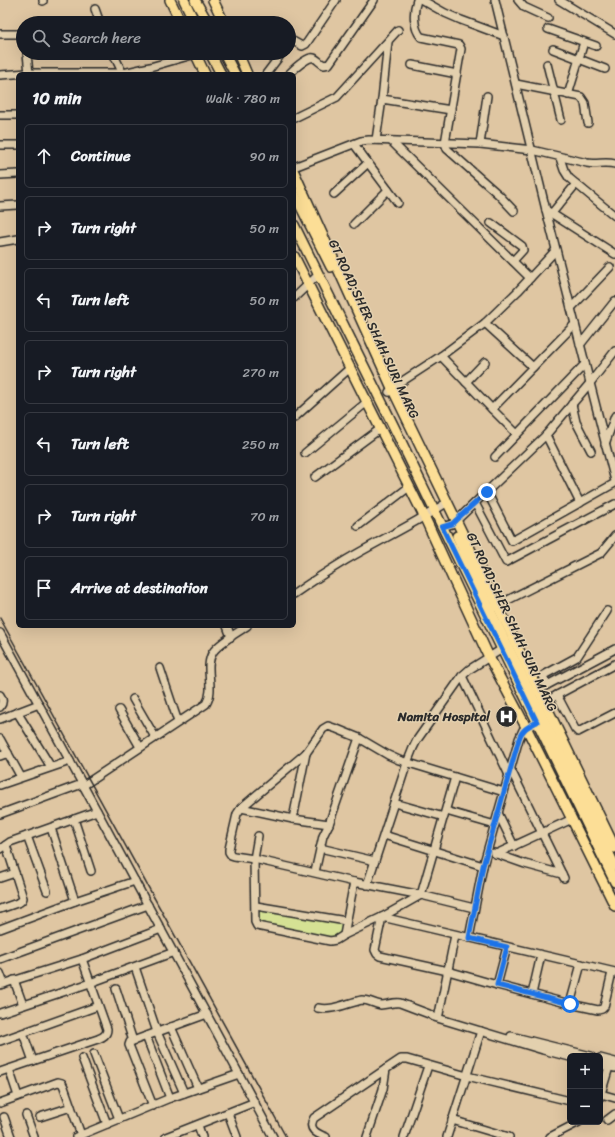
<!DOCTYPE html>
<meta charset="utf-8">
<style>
body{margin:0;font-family:Sriracha,sans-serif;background:#242831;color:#f1f3f6}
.controls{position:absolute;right:12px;bottom:12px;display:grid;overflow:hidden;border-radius:6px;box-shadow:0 4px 16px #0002}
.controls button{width:36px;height:36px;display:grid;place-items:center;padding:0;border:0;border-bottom:1px solid #363941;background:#171b24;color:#f1f3f6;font:20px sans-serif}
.stop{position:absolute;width:12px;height:12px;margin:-9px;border:3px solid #1a73e8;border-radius:50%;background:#fff}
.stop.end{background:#1a73e8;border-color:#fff;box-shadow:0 1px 4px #0008}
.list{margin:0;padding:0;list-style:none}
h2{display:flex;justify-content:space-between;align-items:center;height:52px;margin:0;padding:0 16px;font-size:17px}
h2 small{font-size:13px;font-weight:400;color:#9ea1a6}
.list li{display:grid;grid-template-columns:26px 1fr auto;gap:12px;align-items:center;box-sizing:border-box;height:64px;margin:0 8px 8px;padding:0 8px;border:1px solid #363941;border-radius:6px}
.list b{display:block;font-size:15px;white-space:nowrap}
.list em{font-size:13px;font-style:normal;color:#9ea1a6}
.icon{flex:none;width:22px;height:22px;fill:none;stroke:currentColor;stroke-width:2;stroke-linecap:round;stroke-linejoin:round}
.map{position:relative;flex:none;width:615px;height:1137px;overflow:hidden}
.search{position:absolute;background:#171b24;box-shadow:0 4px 16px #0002;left:16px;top:16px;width:280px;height:44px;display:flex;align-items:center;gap:10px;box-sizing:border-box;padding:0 14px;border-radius:22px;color:#9ea1a6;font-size:15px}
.panel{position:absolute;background:#171b24;box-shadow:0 4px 16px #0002;left:16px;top:72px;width:280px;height:556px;border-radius:6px}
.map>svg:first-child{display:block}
</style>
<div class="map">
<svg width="615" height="1137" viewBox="0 0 615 1137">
<rect width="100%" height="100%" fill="#dfc6a2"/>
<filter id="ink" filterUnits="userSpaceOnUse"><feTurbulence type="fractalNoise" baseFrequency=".025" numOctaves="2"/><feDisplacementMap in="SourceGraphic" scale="8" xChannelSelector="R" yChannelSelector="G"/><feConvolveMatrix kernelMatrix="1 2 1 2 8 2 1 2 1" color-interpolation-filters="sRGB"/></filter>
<g filter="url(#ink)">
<polygon fill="#d5e194" stroke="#808660" points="259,908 342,924 342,933 336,939 258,925"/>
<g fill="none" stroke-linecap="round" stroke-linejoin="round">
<defs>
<g id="minor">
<path d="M417,0C413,11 413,28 421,37L459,45L461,49L445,143L447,149L499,195L514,211"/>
<polyline points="422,0 445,13 461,20 504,36"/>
<polyline points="495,0 546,210 615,481"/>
<polyline points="518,0 524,7 548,18"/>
<polyline points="559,0 615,34"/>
<polyline points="43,1 43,0"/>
<polyline points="95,9 100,23"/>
<polyline points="548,29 596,46"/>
<polyline points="0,34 23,34"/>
<polyline points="289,43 293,41 302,46 306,44 336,0"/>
<polyline points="553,49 605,69"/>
<polyline points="27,53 29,74"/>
<polyline points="113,53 123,74"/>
<polyline points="547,64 561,120"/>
<polyline points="412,65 457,74"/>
<polyline points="266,74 282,53"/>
<path d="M289,74C293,70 308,56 314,58C317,59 321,64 324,65L329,64L374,0"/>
<polyline points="0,75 28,73 123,73 150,67 199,53"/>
<polyline points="516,84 581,97 585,103 588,123"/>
<polyline points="568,95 584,42"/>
<polyline points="382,99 451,110"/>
<polyline points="0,115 18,115"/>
<polyline points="294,118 337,97 398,30"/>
<polyline points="376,140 382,99 388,42"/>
<polyline points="391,141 530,278"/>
<polyline points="354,144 398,203"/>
<polyline points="480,144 487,96"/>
<polyline points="0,145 18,145"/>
<polyline points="560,158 564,170 569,178 615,216"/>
<path d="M294,167L361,141L369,140L480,144L532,150L587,163C598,165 604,161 615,164"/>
<polyline points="0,175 18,174"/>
<polyline points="334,194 368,163"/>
<polyline points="0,206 18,205"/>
<polyline points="546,210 615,254"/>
<polyline points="552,213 576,184"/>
<polyline points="491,223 522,246 523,250 513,261"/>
<polyline points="354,224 388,190"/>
<polyline points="0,242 18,239"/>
<polyline points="294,298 318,275"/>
<polyline points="571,308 610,267"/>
<polyline points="485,323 533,367"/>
<polyline points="580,345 615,301"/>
<polyline points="441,356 492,409 575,324"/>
<polyline points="466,382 485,362"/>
<polyline points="389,392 392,388 441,356 485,323 518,291 556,250"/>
<polyline points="572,404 576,422 591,451"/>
<polyline points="492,409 517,434"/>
<polyline points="294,418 350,368"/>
<polyline points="546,435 580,503"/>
<polyline points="605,444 615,416"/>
<polyline points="305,453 367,402"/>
<polyline points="495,457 585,364"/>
<polyline points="315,477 380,429"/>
<polyline points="487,492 512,541 615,483"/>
<polyline points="475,503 506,562 615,504"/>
<polyline points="358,526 409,487"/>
<polyline points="442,527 452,524 456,521 546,435 590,383 615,351"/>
<path d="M294,594C311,582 328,571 346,560C378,541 412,525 443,505"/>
<polyline points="494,607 601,553 615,536"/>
<polyline points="227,626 231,637"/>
<path d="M247,626C237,633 220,642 213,652C203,668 216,688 206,704L84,785V787L97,811L273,1137"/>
<polyline points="0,633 84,787"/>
<polyline points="160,668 178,722"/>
<polyline points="462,676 509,775"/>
<polyline points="547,685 543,676 544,675 577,657 607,611"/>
<polyline points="534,692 615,649"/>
<path d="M0,695C3,699 3,703 0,707"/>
<polyline points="557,695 575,729 578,732 615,713"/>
<polyline points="133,699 155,737"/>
<polyline points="544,702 615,664"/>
<polyline points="119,710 140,747"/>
<polyline points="17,712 51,767"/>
<polyline points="0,719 39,704"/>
<polyline points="0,739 21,777"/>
<polyline points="306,753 293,819 329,824"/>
<polyline points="0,756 8,753"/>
<polyline points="511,770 564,878"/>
<polyline points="0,785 70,761"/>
<polyline points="394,803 444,817"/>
<polyline points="241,808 293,819"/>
<polyline points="446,811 495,825"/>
<polyline points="498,813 514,846"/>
<polyline points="0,814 82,784"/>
<polyline points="74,819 91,871"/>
<polyline points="51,828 75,901"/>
<polyline points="384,835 483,866"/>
<polyline points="27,836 47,891"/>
<polyline points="258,836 254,859 255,922 257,926 330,941 336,940 344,935"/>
<polyline points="320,848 375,861"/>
<polyline points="0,849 10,842 97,811"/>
<polyline points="494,853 525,864 562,874"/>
<polyline points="496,854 572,819"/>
<polyline points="315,872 323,836 329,824 359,738"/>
<polyline points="0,878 15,873"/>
<polyline points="354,882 344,935 382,917 421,895 455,777"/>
<polyline points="367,885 407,763 413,748 417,740 462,676 470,669 502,649"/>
<polyline points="256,906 346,921"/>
<polyline points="474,908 421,895 354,882 254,859 234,856 231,855 229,852 229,849 237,814 241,808 306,753 323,729 328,726 337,729 359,738 388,755 399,760 504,792"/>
<polyline points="0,909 20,902 22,900 23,898 6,845"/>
<polyline points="0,929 75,901 135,881"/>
<polyline points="469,938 483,866 519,739 523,730 537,722"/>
<polyline points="507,947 497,985 570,1004 598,1010 602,1009 604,1007 612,972"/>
<polyline points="0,959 148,905"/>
<polyline points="135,967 157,1032 184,1093"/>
<polyline points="0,973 4,984"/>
<polyline points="14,980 23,1005"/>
<polyline points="0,985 82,959 161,929"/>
<polyline points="497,985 448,971 380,956 377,954 375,950 382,917 615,972"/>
<polyline points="116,989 133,1041"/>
<polyline points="532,994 541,955"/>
<polyline points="570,1004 581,964"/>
<path d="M318,1008C333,1011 347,1003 362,1000C369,1000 374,1004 381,1005C387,1005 393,1002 400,1003L429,1014L434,1017L543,1050L570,1057"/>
<polyline points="0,1013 90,983 174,952"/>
<polyline points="439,1014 455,935"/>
<polyline points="171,1027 198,1088"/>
<polyline points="23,1033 33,1061"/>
<polyline points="146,1036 170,1098"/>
<polyline points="511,1036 591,1056"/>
<polyline points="0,1041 98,1006"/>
<polyline points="94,1054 119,1119"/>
<polyline points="82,1058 107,1124"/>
<polyline points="600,1058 615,1062"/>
<polyline points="600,1065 615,1068"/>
<polyline points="9,1069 18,1096"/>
<path d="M0,1072L98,1039C103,1037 107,1035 107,1029L82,959"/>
<polyline points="601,1094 615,1098"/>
<polyline points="600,1097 609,1067"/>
<polyline points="0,1103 58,1082 62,1083 64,1087 81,1135"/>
<polyline points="153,1106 129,1045 130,1042 207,1014"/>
<polyline points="228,1113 237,1137"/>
<polyline points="26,1115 34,1137"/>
<polyline points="4,1117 11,1137"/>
<polyline points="40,1117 71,1107"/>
<polyline points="452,1120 509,1137"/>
<polyline points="607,1120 615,1114"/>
<polyline points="198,1125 202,1137"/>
<polyline points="76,1137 170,1098 239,1074"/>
<polyline points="166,1137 255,1102"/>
<path d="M326,1137C317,1134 307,1129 314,1118L386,1069"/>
<polyline points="367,1137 383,1089 386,1069 401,1059 407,1059 467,1076 570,1101"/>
<polyline points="404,1137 428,1066"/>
<polyline points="447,1137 481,1031"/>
<polyline points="550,1137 579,1122"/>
</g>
<g id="major">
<polyline points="170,0 181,23"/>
<polyline points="184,0 195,23"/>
<polyline points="195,0 208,23"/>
<polyline points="213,0 224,23"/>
<polyline points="195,53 205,74"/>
<polyline points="210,53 221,74"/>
<polyline points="224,53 235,74"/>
<polyline points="238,53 247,74"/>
<polyline points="294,172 392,388 615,848"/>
<polyline points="294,193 331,267"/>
<polyline points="294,225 394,427 615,882"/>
<polyline points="294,256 424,516 489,657 526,727 615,906"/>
<polyline points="457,536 490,610 615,866"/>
</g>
</defs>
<use href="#minor" stroke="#2b2b2b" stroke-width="10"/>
<use href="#major" stroke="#2b2b2b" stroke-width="12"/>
<use href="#minor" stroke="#e3d0ae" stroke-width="7"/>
<use href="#major" stroke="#fcde96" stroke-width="9"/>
<polyline stroke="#2b2b2b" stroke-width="1.5" points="0,618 286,1137"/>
</g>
</g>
<g fill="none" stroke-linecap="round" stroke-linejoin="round" filter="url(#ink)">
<path stroke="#1a73e8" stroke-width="5" d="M487,492L456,520L452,524L442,527L537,722C529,726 522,729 519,739L483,866L469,938L507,947L497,985L570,1004"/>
</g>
<defs>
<symbol id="hospital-disc" viewBox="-11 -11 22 22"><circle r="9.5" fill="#2b2b2b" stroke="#e3d0ae"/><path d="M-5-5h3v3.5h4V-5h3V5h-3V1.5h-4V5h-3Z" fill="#fff"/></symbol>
</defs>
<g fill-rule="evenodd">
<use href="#hospital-disc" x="494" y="704" width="25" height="25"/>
</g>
<g text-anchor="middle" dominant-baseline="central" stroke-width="3" stroke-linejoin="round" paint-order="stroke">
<g font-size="13" fill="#2b2b2b" stroke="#e3d0ae">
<text transform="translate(374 329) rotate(65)">GT ROAD;SHER SHAH SURI MARG</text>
<text transform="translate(512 622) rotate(65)">GT ROAD;SHER SHAH SURI MARG</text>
</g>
<g font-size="13" font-weight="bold" fill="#2b2b2b" stroke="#e3d0ae" text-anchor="end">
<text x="490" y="716">Namita Hospital</text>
</g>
</g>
</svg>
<div class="controls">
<button>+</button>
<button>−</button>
</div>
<div class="stop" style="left:570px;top:1004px"></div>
<div class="stop end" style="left:487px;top:492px"></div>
<div class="search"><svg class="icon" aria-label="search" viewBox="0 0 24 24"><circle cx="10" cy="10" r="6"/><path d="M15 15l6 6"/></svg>Search here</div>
<section class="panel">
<h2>10 min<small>Walk · 780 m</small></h2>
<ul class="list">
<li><svg class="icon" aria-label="ahead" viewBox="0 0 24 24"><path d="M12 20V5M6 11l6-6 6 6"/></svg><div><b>Continue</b></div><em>90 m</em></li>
<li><svg class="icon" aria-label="right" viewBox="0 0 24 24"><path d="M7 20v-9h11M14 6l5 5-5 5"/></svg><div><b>Turn right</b></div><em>50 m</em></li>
<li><svg class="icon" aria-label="left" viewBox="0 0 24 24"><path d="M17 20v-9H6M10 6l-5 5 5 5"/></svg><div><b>Turn left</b></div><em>50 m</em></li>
<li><svg class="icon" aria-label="right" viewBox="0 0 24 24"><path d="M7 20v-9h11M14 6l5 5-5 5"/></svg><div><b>Turn right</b></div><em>270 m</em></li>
<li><svg class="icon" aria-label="left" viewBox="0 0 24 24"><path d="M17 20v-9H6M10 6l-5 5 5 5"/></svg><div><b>Turn left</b></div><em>250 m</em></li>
<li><svg class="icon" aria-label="right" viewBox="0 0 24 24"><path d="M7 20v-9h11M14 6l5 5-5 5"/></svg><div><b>Turn right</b></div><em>70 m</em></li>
<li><svg class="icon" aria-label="arrive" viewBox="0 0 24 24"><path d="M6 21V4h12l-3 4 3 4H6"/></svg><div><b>Arrive at destination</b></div></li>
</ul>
</section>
</div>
